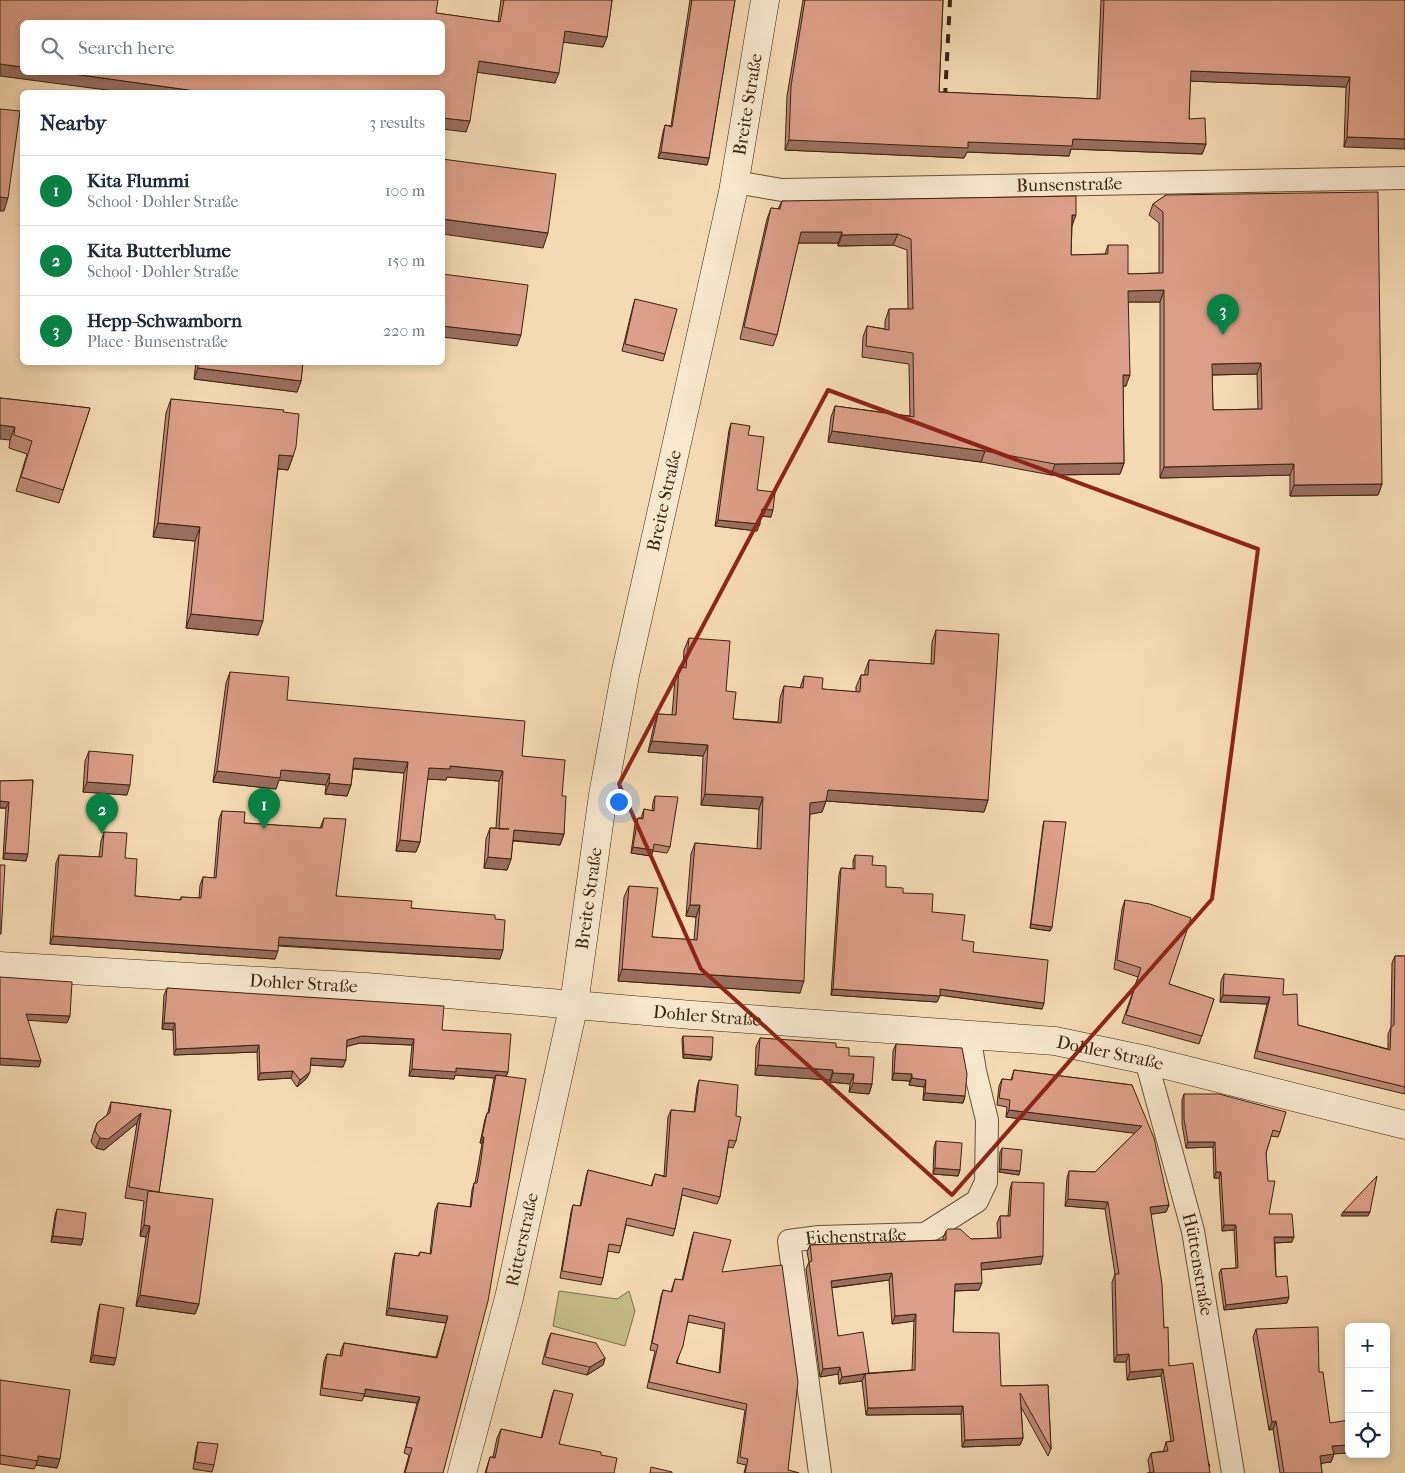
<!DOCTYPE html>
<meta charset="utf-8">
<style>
body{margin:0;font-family:"IM FELL French Canon",serif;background:#f2f2f3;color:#1f2937}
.controls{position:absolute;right:15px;bottom:15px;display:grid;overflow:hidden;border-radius:8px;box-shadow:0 2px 8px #0003}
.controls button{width:45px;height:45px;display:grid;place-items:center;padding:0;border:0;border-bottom:1px solid #e0e1e3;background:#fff;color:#1f2937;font:25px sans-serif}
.you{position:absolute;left:618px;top:801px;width:18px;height:18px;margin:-12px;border:4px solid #fff;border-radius:50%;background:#1a73e8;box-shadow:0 0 0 8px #1a73e833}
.badge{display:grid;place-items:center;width:32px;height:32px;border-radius:50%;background:#0b8043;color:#fff;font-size:16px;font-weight:700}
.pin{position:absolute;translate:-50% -41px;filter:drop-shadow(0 1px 2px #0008)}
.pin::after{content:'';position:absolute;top:26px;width:18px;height:15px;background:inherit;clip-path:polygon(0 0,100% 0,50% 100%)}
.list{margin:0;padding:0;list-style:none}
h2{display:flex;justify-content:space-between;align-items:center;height:65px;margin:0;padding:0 20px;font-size:21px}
h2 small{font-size:16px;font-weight:400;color:#747a83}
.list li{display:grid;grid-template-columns:32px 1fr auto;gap:15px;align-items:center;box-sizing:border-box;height:70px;padding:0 20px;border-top:1px solid #e0e1e3}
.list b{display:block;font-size:19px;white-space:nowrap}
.list p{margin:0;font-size:16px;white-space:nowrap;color:#747a83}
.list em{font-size:16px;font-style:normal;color:#747a83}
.icon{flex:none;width:28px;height:28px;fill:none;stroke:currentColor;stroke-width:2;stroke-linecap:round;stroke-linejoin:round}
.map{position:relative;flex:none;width:1405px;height:1473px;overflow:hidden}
.search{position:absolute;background:#fff;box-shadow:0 2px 8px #0003;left:20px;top:20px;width:425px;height:55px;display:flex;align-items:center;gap:12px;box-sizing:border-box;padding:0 18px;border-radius:8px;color:#747a83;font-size:19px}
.panel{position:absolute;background:#fff;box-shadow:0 2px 8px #0003;left:20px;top:90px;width:425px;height:275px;border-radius:8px}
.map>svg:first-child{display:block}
</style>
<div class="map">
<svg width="1405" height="1473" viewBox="0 0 1405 1473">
<rect width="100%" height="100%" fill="#f5dbb4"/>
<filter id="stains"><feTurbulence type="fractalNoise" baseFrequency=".004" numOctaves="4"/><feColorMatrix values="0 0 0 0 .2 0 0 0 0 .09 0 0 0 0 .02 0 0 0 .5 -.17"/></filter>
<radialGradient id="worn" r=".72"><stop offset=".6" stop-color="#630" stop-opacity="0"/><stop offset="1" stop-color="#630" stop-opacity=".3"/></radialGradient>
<polygon fill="#c4be88" stroke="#80704a" points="559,1291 617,1299 629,1291 635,1311 625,1346 553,1326"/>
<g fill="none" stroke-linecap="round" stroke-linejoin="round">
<defs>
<g id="street">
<path id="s1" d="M735,182L782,190L1405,178"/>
<path id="s2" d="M1146,1060L1193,1231L1233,1473"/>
<path id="s3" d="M820,1473L789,1241L819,1237L925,1234L977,1201L986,1182L987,1120L975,1071L969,1034"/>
</g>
<g id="secondary">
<path id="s4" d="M0,966L366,987L692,1015L1055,1041L1146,1060L1405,1125"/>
<path id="s5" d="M462,1473L509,1298L574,1004L603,795L625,675L733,192L765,0"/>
</g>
</defs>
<use href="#street" stroke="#6a5137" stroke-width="24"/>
<use href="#secondary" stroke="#3b230d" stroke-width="29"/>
<use href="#street" stroke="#f8e8ce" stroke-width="22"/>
<use href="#secondary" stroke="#f8e8ce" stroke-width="28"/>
<polyline stroke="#3b230d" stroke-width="4" stroke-dasharray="9 9" stroke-linecap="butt" points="945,97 950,0"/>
</g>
<g fill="#bd8976" stroke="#3b230d" fill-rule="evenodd">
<polygon points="501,0 612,0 607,37 603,47 563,42 555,83 477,72 466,132 436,13 498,22"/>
<polygon points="690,0 735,0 709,158 707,165 658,158 663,132 665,125 671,126"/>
<polygon points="803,0 943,0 939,92 1097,99 1101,0 1405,0 1344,147 1346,87 1190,81 1189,119 1206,144 1202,154 1071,149 1069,156 967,152 964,158 785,150 787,96"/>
<path d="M1166,195L1382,484L1378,495L1290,496V475L1160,478V302H1128L1126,386H1123L1124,463L1120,474L1051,475L981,462L828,442L831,417L835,406L910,416L909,364L862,357L863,337L867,326L885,329V321L889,309H908L907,250L893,245L838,246V243H798L777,335L773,346L740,339L767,219L771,208L778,209L782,201L1072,226L1071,255L1105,254L1108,245L1128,274L1159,273V223L1149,215L1153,204ZM1257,374L1258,409L1213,410L1212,375Z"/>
<polygon points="635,299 665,354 663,361 622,351 633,306"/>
<polygon points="196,362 303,362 301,381 297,392 194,379"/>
<polygon points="0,398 90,408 59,503 16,491 27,454 9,448 10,440"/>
<polygon points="171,399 283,412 293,456 288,470 278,469 258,635 186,628 195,541 153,537 166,413"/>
<polygon points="731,423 748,435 757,490 771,517 761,516 757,531 715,526 729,430"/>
<polygon points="936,630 988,800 984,812 826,801 822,812 810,814 800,993 618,981 624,897 629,886 652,937 694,940 696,917 686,916 691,854 695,843 757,849 759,809 701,805 703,756 648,752 654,725 658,714 672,715 675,679 679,667 683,668 684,650 689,638 726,691 733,719 778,722 780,698 784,686 800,688 804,676 822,689 856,692 856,687 861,675 865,675 865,671 869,660 931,664 932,642"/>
<polygon points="230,672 287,700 522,756 562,796 564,834 560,845 513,841 511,859 507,870 484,868 486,839 490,828 496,828 499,781 447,777 446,780 427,779 420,842 416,852 396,851 404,773 353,769 351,785 347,796 325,794 326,785 279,780 276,789 213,782 226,683"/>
<polygon points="89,751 127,795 83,792 85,761"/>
<polygon points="33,780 26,861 3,859 6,808 0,808 0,781"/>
<polygon points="655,796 670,847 667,853 653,851 651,856 631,853 635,824 638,818 641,818 644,809 652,811 653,802"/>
<polygon points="222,811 244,823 320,828 324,818 336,896 411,908 495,919 500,959 278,946 275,959 50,944 56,863 59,855 99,857 101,841 104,832 125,858 135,896 180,900 181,897 199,898 200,885 203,877 214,878 219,819"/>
<polygon points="1044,821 1052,927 1050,931 1030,928 1043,825"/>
<polygon points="855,855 872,865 886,887 903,893 932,912 962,940 973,952 1044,1003 1042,1009 940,995 937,1002 831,995 839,874 841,868 853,869 853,861"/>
<polygon points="1125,900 1169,984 1214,999 1199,1044 1122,1023 1138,977 1114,969 1122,909"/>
<polygon points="1395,956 1405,956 1405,1094 1254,1058 1267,1004 1220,1002 1221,981 1224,974 1283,995 1298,1025 1388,1049 1388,1034 1391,1027 1392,963"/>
<polygon points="167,988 442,1030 508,1072 506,1076 443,1473 404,1473 409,1455 404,1453 417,1403 364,1396 362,1401 320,1395 324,1361 327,1354 340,1356 341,1350 344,1343 436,1357 446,1323 386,1315 393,1260 395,1253 418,1256 420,1252 430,1254 435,1210 438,1203 470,1207 472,1190 474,1183 475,1183 478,1167 482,1143 480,1143 485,1119 487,1113 488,1113 494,1078 455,1075 454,1079 409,1076 412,1045 360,1043 347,1046 343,1067 310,1065 307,1078 297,1087 291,1078 258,1080 257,1052 174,1055 173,1030 162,1029 164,995"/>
<polygon points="683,1036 711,1060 683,1058 682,1039"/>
<polygon points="760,1038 836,1047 849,1056 872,1084 869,1094 849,1092 850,1084 830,1082 830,1080 755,1075 756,1047"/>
<polygon points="896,1044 965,1096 963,1103 923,1100 924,1087 909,1085 910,1081 892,1080 893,1051"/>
<polygon points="1014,1070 1132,1085 1169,1205 1166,1212 1151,1214 1164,1328 1169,1366 1210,1466 1150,1473 1148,1460 1151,1453 1164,1451 1164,1449 1166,1442 1171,1441 1161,1376 1127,1380 1126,1362 1114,1362 1112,1282 1115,1274 1105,1209 1065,1206 1067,1178 1069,1171 1095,1172 1135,1133 1006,1117 1007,1107 997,1105 999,1086 1002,1079 1011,1080"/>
<polygon points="699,1080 736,1116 736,1141 733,1148 728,1147 720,1197 717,1204 682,1195 675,1229 673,1236 626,1225 621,1246 619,1253 608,1251 603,1278 601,1285 560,1278 571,1212 573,1205 580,1206 586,1177 588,1170 651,1186 655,1174 664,1176 668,1117 671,1110 694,1112 697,1087"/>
<polygon points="1184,1094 1280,1132 1278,1137 1271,1136 1266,1153 1269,1214 1292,1242 1275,1243 1276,1277 1287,1303 1224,1310 1219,1274 1221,1269 1236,1268 1234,1230 1222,1231 1219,1178 1214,1178 1213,1147 1186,1148 1182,1124 1182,1100"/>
<polygon points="111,1102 171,1110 159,1192 199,1304 195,1314 136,1306 146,1237 140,1236 144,1201 125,1198 137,1123 104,1150 96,1148 91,1142 93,1134 97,1123 107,1115"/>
<polygon points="936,1141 960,1170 958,1176 933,1174 934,1147"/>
<polygon points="1002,1148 1019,1175 999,1172 1000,1152"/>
<path d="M1012,1182L1041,1264L981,1270L979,1290L955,1291L953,1332L1001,1386L1048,1385L1051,1449L1048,1456L1021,1407L1023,1438L1020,1445L962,1447L961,1414L866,1415L862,1381L839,1384L838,1374L820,1377L806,1269L809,1262L807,1252L810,1245L943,1240V1238L946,1231L971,1239L998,1238L997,1223L1000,1216H1008L1010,1189ZM889,1280L892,1324L914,1321L912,1370L869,1373L838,1336L831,1288Z"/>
<polygon points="57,1209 83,1239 81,1245 51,1242 55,1215"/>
<path d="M694,1232L722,1272L788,1470L799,1473H744L746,1465L737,1463L745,1410L647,1388L655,1351L650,1350L661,1296L663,1290L671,1292L675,1279L682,1280L692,1238ZM688,1322L723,1329L719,1373L677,1363Z"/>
<polygon points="100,1304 114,1365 90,1362 98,1311"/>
<polygon points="1256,1329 1319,1372 1334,1454 1331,1462 1321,1463 1322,1473 1280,1473 1273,1429 1269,1430 1253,1337"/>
<polygon points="551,1333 605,1358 603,1365 587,1375 542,1364 548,1340"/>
<polygon points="0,1380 57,1468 36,1465 34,1469 0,1464"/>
<polygon points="554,1390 559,1444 601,1455 614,1473 485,1473 490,1457 493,1457 497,1438 501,1429 541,1438 551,1399"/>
<polygon points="198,1442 214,1465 212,1472 193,1469 196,1449"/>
</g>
<g fill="#9a6f60" stroke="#3b230d">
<polygon points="565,31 607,37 603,47 561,42"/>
<polygon points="479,61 559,73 555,83 475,72"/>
<polygon points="0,64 22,67 22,72 59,72 203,92 122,92 0,76"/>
<polygon points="1191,71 1350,77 1346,87 1187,81"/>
<polygon points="442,118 470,121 466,132 442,129"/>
<polygon points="1347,137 1405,139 1405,149 1344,147"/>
<polygon points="1073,139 1206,144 1202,154 1071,149 1069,156 967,152 964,158 785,150 789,140 968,142"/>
<polygon points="661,152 709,158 707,165 658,158"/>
<polygon points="0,197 8,198 4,211 0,211"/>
<polygon points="1072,215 1076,215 1072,226"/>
<polygon points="442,219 548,233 543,248 442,234"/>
<polygon points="801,232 842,232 838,243 797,243"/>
<polygon points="898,234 893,245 838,246 842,235"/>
<polygon points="1164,290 1160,302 1124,302 1128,291"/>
<polygon points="442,326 521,335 517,346 442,337"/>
<polygon points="1261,363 1257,374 1208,375 1212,364"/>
<polygon points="198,368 301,381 297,392 194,379"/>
<polygon points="1123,375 1130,375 1126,386 1119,386"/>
<polygon points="0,425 15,427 10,440 0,439"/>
<polygon points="832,431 985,451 981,462 828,442"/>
<polygon points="279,455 293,456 288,470 274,468"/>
<polygon points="1124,463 1120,474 1051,475 1055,464"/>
<polygon points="1294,464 1290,475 1160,478 1164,467"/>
<polygon points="1382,484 1378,495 1290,496 1294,485"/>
<polygon points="762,509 773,510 771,517 759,516"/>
<polygon points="718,520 760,524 757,531 715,526"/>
<polygon points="158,523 200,527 195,541 153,537"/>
<polygon points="191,614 263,621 258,635 186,628"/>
<polygon points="652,741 708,745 703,756 648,752"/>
<polygon points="354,758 408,762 404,773 351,768"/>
<polygon points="450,766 503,771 499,781 447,777 446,780 425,779 429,768"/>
<polygon points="281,770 330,774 326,785 279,780 276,789 213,782 217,771"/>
<polygon points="87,782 130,785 127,795 83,792"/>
<polygon points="329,783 351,785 347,796 325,794"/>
<polygon points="828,790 988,800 984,812 826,801 822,812 806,815 810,803"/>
<polygon points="705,794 763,797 759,809 701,805"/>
<polygon points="0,801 9,802 6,808 0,808"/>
<polygon points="514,830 564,834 560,845 510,840"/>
<polygon points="400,840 420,842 416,852 396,851"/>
<polygon points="633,847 653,850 651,856 631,853"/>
<polygon points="5,853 28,854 26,861 3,859"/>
<polygon points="488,857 511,859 507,870 484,868"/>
<polygon points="690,905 700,905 696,917 686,916"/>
<polygon points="1031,924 1052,927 1050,931 1030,928"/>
<polygon points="53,936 278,951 275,959 50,944"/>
<polygon points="279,937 503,950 500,959 276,945"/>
<polygon points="622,969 804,981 800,993 618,981"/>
<polygon points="833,989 940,996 937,1002 831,995"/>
<polygon points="940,989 1044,1003 1042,1009 938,995"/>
<polygon points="1223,995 1270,997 1267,1004 1220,1002"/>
<polygon points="26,1014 70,1016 67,1023 24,1020"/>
<polygon points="164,1023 175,1023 173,1030 162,1029"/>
<polygon points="362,1036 414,1039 412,1045 360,1043 345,1047 347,1040"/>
<polygon points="259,1045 257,1052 174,1055 176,1049"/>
<polygon points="684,1054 712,1057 711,1060 683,1058"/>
<polygon points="0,1058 41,1061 39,1067 0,1065"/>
<polygon points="311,1058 346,1060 343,1067 309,1065"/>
<polygon points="758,1065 833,1070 830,1080 755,1075"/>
<polygon points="456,1068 508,1072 505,1079 496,1075 494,1078 455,1075 454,1079 409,1076 412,1069"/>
<polygon points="293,1071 291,1078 258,1080 260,1073"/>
<polygon points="310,1072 307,1078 297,1087 300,1080"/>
<polygon points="833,1073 854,1074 850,1084 830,1082"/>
<polygon points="894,1073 912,1074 910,1081 892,1080"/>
<polygon points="912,1078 926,1080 924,1087 909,1085"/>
<polygon points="853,1083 872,1084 869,1094 849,1092"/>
<polygon points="925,1093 965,1096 963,1103 923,1100"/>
<polygon points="1009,1110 1142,1126 1140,1134 1006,1117"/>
<polygon points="141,1113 137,1123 104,1150 96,1148 100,1138"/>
<polygon points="482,1137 484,1137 482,1143 480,1143"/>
<polygon points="1188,1142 1215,1142 1213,1147 1186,1148"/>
<polygon points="935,1168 960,1170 958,1176 933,1174"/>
<polygon points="1001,1169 1020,1171 1019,1175 999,1172"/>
<polygon points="1216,1172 1221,1172 1219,1178 1214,1178"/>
<polygon points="1068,1199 1108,1202 1105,1209 1065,1206"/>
<polygon points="1169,1205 1166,1212 1147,1215 1150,1207"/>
<polygon points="1343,1212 1370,1212 1368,1216 1341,1216"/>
<polygon points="144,1225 150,1226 146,1237 140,1236"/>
<polygon points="1224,1225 1236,1225 1234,1230 1222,1231"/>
<polygon points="53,1236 83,1239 81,1245 51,1242"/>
<polygon points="1274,1237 1294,1237 1292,1242 1272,1243"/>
<polygon points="1043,1256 1041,1264 978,1270 981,1263"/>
<polygon points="892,1273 889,1280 828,1288 831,1281"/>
<polygon points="982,1283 979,1290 952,1291 955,1284"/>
<polygon points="140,1295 199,1304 195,1314 136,1306"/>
<polygon points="1289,1297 1287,1303 1224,1310 1226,1305"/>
<polygon points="389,1308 448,1316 446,1323 386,1315"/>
<polygon points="916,1314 914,1321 892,1324 895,1316"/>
<polygon points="1129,1354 1126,1362 1114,1362 1117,1355"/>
<polygon points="93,1355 116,1358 114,1365 90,1362"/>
<polygon points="605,1358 603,1365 587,1375 590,1367"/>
<polygon points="840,1367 838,1374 820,1377 823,1369"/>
<polygon points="1163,1369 1161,1376 1127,1380 1130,1372"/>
<polygon points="865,1374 862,1381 839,1384 842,1377"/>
<polygon points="365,1389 420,1397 417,1403 364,1396"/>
<polygon points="963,1406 961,1414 866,1415 868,1408"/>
<polygon points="1276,1421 1273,1429 1269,1430 1272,1422"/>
<polygon points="1023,1438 1020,1445 962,1447 965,1440"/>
<polygon points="1349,1445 1349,1453 1334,1454 1331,1462 1317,1464 1320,1456 1332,1446"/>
<polygon points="38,1456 60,1459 57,1468 36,1465"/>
</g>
<g fill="#dc9f89" stroke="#3b230d" fill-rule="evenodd">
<polygon points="0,0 438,0 436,13 500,22 504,0 612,0 607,37 565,31 559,73 479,61 470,121 442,118 442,92 254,92 246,91 246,92 203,92 59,72 442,72 442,22 22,22 22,67 0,64"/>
<polygon points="692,0 735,0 709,158 661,152 665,125 672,127"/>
<polygon points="805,0 943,0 939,92 1100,99 1104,0 1405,0 1405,139 1347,137 1350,77 1191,71 1189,119 1205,118 1206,144 1073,139 1072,146 968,142 968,148 789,140 791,86"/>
<polygon points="0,109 20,111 8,198 0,197"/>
<polygon points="442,159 556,174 548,233 442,219"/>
<path d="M1378,192L1382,484L1294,485V464L1164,467V290L1128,291L1130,375H1123L1124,463L1055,464L985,451L832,431L835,406L914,417L913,353L866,346L867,326L889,330V309H913L911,239L898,234L842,235V232H801L777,335L744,327L771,208L780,209L782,201L1076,196V215H1072L1071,255L1108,254V245H1128V274L1163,273V212L1153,204L1166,195ZM1261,363L1262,409L1213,410L1212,364Z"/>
<polygon points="442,274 528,285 521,335 442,326"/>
<polygon points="635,299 677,309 665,354 625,344"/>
<polygon points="198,362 303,362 301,381 198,368"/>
<polygon points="0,398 90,408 63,490 21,477 32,441 14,435 15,427 0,425"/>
<polygon points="171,399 284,410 283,412 299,414 296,447 293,456 279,455 263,621 191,614 200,527 158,523"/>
<polygon points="731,423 750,426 748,435 764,437 757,490 775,492 773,510 762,509 760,524 718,520"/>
<polygon points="936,630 999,634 988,800 828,790 826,801 810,803 804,981 622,969 629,886 658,888 652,937 697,940 700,905 690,905 695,843 761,849 763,797 705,794 708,745 652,741 658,714 676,715 679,667 686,668 689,638 730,641 726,691 736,692 733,719 781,723 784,686 803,688 804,676 823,678 822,689 860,692 861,675 868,675 869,660 934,664"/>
<polygon points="230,672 289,677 287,700 525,721 522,756 565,760 562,796 566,796 564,834 514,830 511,859 488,857 490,828 509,829 499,829 503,771 450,766 450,769 429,768 420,842 400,840 408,762 354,758 351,785 329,783 330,774 281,770 280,778 217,771"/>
<polygon points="89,751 133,755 130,785 87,782"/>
<polygon points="33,780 28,854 5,853 9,802 0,801 0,781"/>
<polygon points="655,796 678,797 670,847 654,844 653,850 633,847 638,818 643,819 644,809 654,811"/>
<polygon points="222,811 245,812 244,823 322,828 324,818 346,819 336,896 412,901 411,908 495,915 495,919 505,920 503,950 279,937 278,951 53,936 59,855 102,857 104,832 127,833 125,858 137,859 135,896 181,900 181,897 201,898 203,877 216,878"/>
<polygon points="1044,821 1066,822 1052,927 1031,924"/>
<polygon points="855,855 873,856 872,865 886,866 886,887 903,888 903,893 933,894 932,912 965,915 962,940 974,942 973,952 1048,960 1044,1003 940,989 940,996 833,989 841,868 855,869"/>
<polygon points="0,865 5,865 1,934 0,934"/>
<polygon points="1125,900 1150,904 1191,918 1169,984 1214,999 1202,1036 1126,1015 1141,968 1117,960"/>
<polygon points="1395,956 1405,956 1405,1087 1257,1051 1270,997 1223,995 1224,974 1284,979 1283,995 1297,994 1298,1025 1390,1050 1391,1027 1394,1025"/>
<polygon points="0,977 72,982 70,1016 26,1014 41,1061 0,1058"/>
<polygon points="167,988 444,1006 442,1030 511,1034 508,1072 456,1068 456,1072 412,1069 414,1039 362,1036 347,1040 346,1060 311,1058 310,1072 300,1080 293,1071 260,1073 259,1045 176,1049 175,1023 164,1023"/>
<polygon points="683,1036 713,1037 712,1057 684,1054"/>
<polygon points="760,1038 836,1043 836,1047 849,1048 849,1056 874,1057 872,1084 853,1083 854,1074 833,1073 833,1070 758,1065"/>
<polygon points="896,1044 962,1048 967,1074 965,1096 925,1093 926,1080 912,1078 912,1074 894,1073"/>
<polygon points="1014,1070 1132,1085 1154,1138 1169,1205 1150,1207 1162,1284 1164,1328 1168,1327 1169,1366 1193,1363 1210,1473 1147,1473 1154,1472 1151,1453 1168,1451 1166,1442 1174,1441 1163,1369 1130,1372 1129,1354 1117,1355 1115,1274 1119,1274 1108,1202 1068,1199 1069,1171 1095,1172 1142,1126 1009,1110 1010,1100 999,1098 1002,1079 1012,1080"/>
<polygon points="496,1075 526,1079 488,1301 443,1473 405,1473 412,1448 406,1447 420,1397 365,1389 365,1394 322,1388 327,1354 342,1356 344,1343 437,1358 448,1316 389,1308 395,1253 419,1256 420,1252 431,1254 438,1203 471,1207 474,1183 477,1183 481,1160 484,1137 482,1137 487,1113 489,1113"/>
<polygon points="699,1080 738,1085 736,1116 741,1117 736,1141 729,1140 720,1197 683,1188 675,1229 627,1218 621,1246 609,1244 603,1278 562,1271 573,1205 581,1206 588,1170 652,1186 655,1174 666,1177 671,1110 695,1112"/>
<polygon points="1184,1094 1219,1094 1286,1112 1280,1132 1273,1130 1266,1153 1268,1181 1275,1181 1269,1214 1292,1214 1294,1237 1274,1237 1276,1277 1287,1276 1289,1297 1226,1305 1221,1269 1238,1268 1236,1225 1224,1225 1221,1172 1216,1172 1215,1142 1188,1142 1184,1119"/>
<polygon points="111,1102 171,1110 159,1192 129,1187 141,1113 108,1139 100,1138 95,1131 97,1123 110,1113"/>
<polygon points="936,1141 962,1143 960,1170 935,1168"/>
<polygon points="1002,1148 1022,1150 1020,1171 1001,1169"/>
<polygon points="1377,1176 1370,1212 1343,1212"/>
<polygon points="1012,1182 1044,1183 1043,1256 981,1263 982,1283 955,1284 953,1332 999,1333 1001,1386 1048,1385 1051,1449 1020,1393 1023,1438 965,1440 963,1406 868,1408 865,1374 915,1370 916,1314 895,1316 892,1273 831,1281 838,1336 863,1332 869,1373 842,1377 840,1367 823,1369 809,1262 812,1261 810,1245 946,1240 946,1231 948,1229 960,1229 971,1239 1001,1238 1000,1216 1010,1216"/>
<polygon points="148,1191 213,1199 199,1304 140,1295 150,1226 144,1225"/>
<polygon points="57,1209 86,1213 83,1239 53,1236"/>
<path d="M694,1232L731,1240L722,1272L782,1265L798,1382L788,1470L799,1473H745L748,1459L740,1457L747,1404L649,1382L658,1345L652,1343L663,1290L672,1292L675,1279L683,1280ZM689,1315L725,1323L720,1373L676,1363L683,1346Z"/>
<polygon points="100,1304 124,1308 116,1358 93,1355"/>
<polygon points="1318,1327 1319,1372 1323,1372 1330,1423 1349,1420 1349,1445 1332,1446 1334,1454 1320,1456 1322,1473 1284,1473 1276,1421 1272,1422 1256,1329"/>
<polygon points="551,1333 596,1343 605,1358 590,1367 545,1357"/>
<polygon points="0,1380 70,1390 60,1459 38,1456 38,1461 0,1455"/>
<polygon points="554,1390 573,1394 559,1444 601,1452 601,1455 617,1458 614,1473 486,1473 490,1457 495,1458 501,1429 542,1438"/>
<polygon points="198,1442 218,1444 214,1465 195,1462"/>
<polygon points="651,1467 672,1472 672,1473 650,1473"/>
</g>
<path fill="none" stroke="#8f2418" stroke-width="4" stroke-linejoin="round" d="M828,390L1258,549L1212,899L952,1195L701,969L619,784Z"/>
<g text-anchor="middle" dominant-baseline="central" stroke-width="4" stroke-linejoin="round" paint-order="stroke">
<g font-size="18" fill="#3b230d" stroke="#f8e8ce">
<text stroke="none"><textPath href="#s5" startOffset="1399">Breite Straße</textPath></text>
<text stroke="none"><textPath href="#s1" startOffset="335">Bunsenstraße</textPath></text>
<text stroke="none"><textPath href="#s5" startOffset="994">Breite Straße</textPath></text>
<text stroke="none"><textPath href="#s5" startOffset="589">Breite Straße</textPath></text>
<text stroke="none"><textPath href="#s4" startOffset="304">Dohler Straße</textPath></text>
<text stroke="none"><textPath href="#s4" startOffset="709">Dohler Straße</textPath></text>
<text stroke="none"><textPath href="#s4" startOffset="1114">Dohler Straße</textPath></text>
<text stroke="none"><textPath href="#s3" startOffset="301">Eichenstraße</textPath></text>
<text stroke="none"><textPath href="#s5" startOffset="241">Ritterstraße</textPath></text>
<text stroke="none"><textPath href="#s2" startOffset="211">Hüttenstraße</textPath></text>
</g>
</g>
<rect width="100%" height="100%" filter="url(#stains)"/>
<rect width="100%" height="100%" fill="url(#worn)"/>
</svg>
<div class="controls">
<button>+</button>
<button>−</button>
<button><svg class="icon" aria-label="locate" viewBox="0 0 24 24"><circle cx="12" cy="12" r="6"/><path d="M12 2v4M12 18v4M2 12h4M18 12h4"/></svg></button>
</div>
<div class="you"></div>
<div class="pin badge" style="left:264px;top:829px">1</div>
<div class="pin badge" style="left:102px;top:834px">2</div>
<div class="pin badge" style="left:1223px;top:335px">3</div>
<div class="search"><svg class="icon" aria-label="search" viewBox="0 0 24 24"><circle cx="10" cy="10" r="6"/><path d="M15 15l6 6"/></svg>Search here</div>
<section class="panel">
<h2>Nearby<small>3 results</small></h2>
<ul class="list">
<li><span class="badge">1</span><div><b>Kita Flummi</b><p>School · Dohler Straße</p></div><em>100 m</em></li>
<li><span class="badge">2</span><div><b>Kita Butterblume</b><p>School · Dohler Straße</p></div><em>150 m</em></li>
<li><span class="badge">3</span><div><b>Hepp-Schwamborn</b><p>Place · Bunsenstraße</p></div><em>220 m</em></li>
</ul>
</section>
</div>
